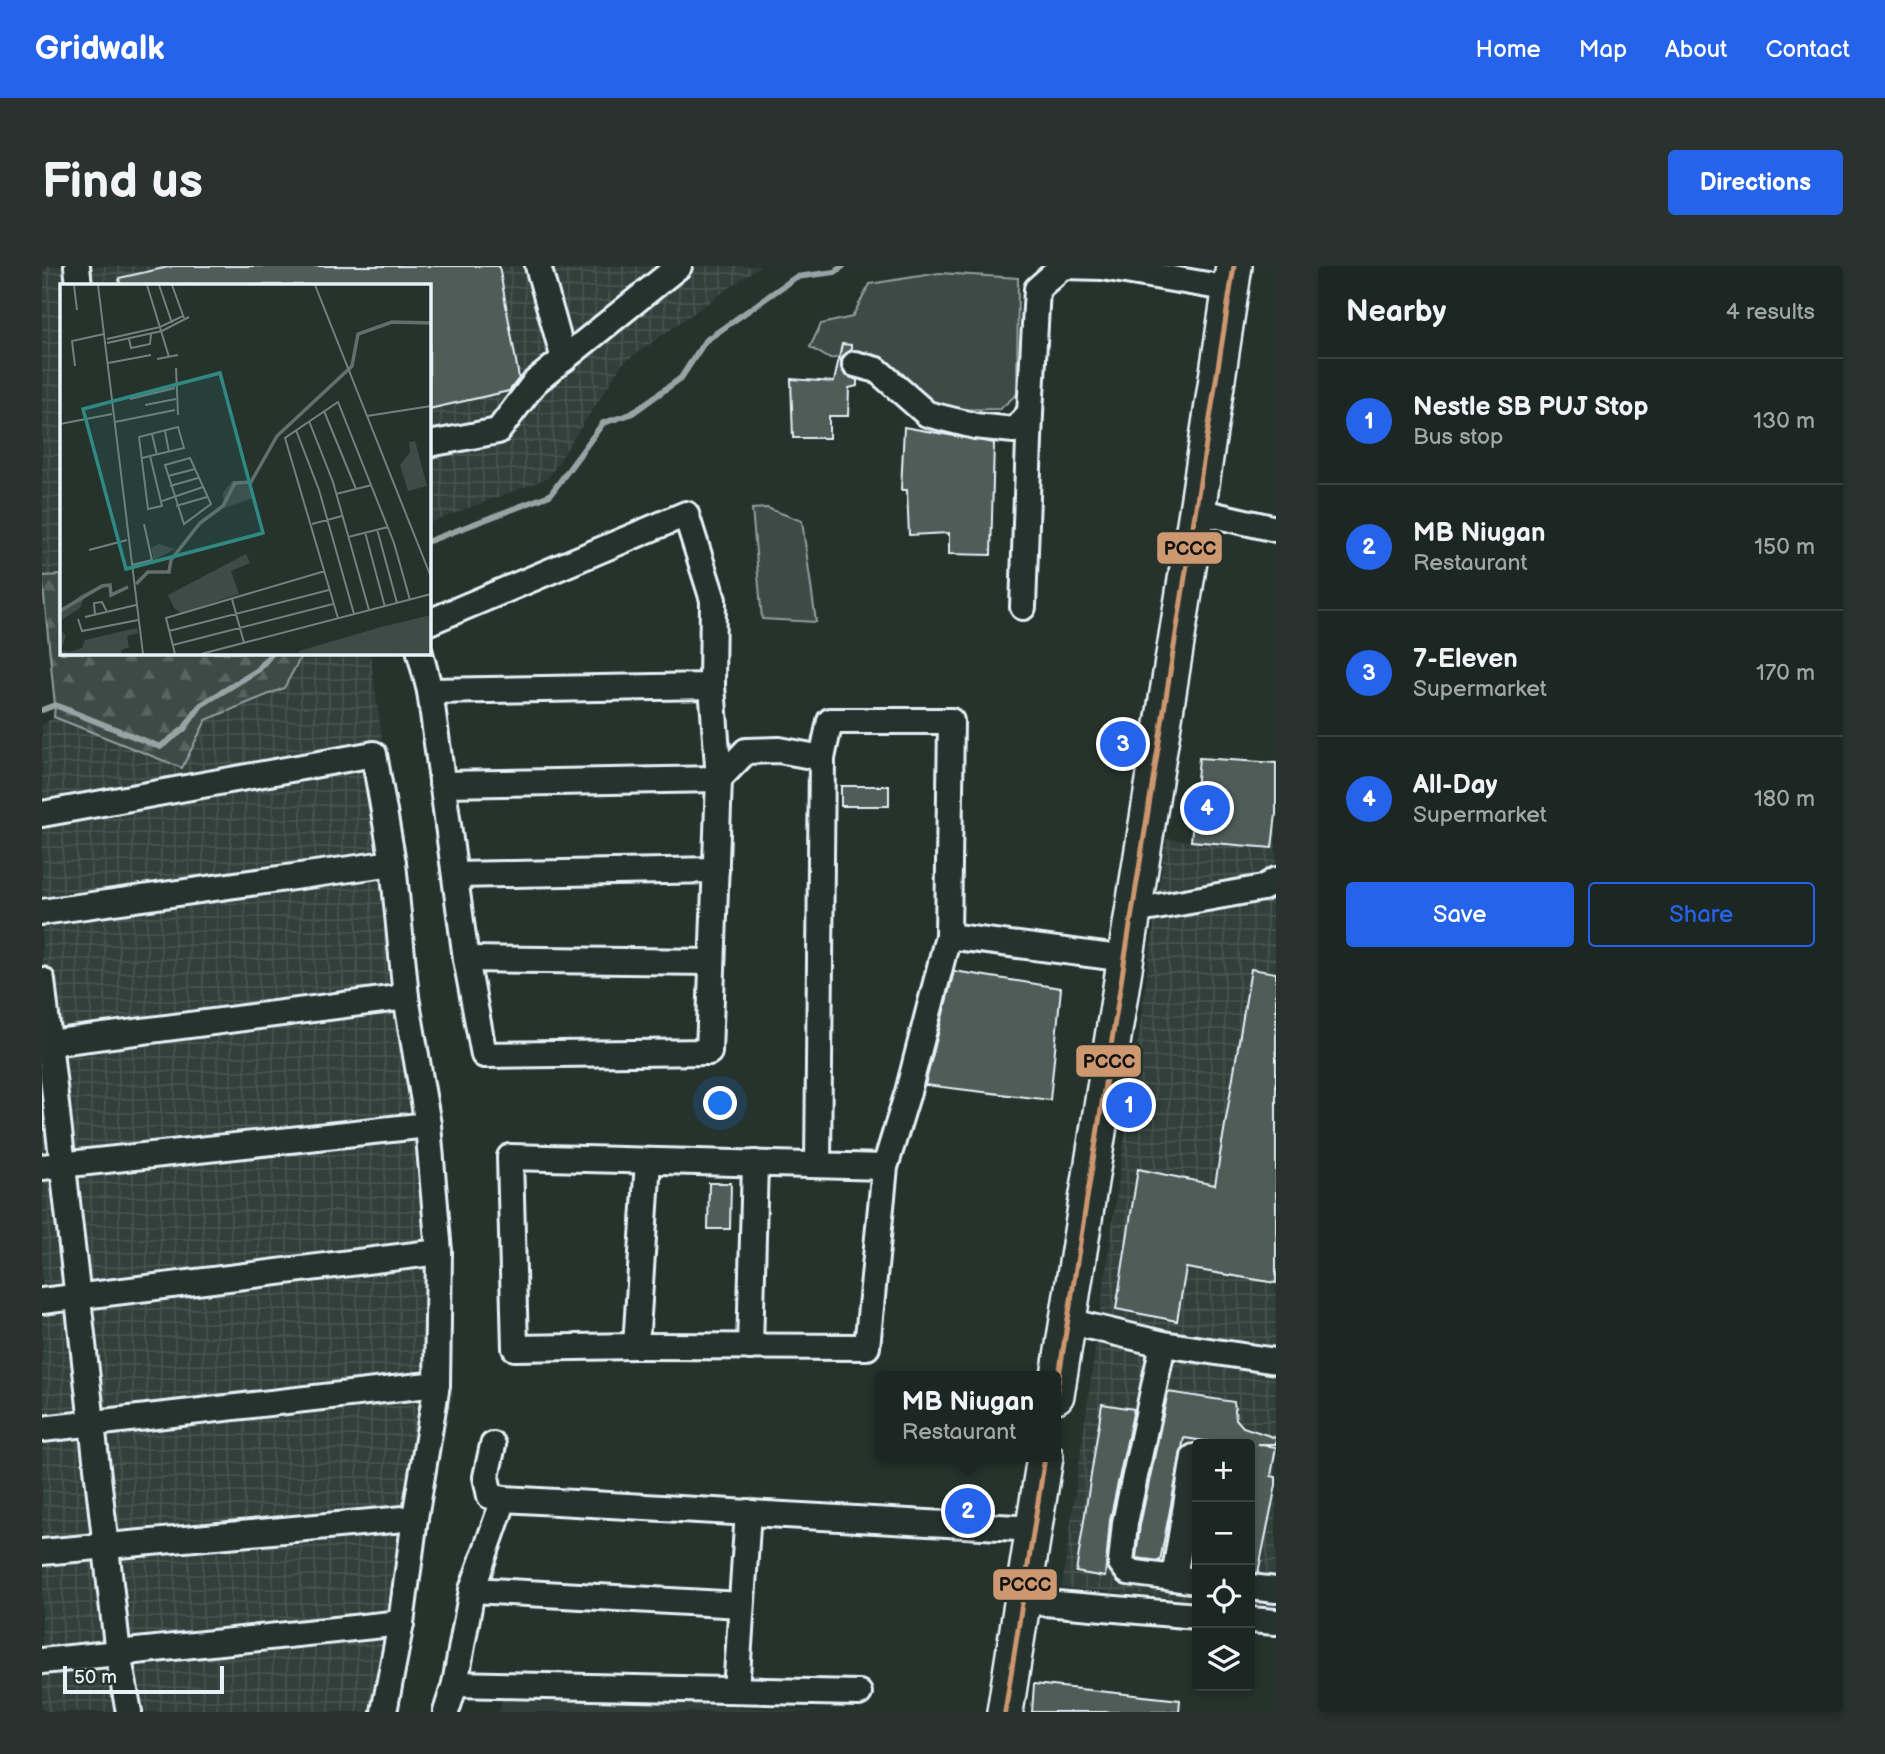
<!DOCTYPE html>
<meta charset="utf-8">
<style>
body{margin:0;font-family:"Balsamiq Sans",sans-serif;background:#29322f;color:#f1f3f6}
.controls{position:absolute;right:21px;bottom:21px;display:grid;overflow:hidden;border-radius:7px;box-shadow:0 4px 10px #0003}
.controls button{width:63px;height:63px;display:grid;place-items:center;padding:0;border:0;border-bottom:2px solid #3a4340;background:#1c2622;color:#f1f3f6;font:35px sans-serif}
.scale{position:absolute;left:21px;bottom:18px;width:161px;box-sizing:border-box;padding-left:7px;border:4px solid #e8f1f8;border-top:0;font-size:19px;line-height:24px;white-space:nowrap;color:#e8f1f8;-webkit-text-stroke:5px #26332d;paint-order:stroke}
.you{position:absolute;left:679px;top:838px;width:24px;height:24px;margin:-18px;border:5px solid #fff;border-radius:50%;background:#1a73e8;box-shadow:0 0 0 10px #1a73e833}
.badge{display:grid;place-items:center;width:46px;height:46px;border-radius:50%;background:#2563eb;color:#fff;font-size:23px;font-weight:700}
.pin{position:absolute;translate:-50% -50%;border:4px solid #fff;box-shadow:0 2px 7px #0006}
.popup{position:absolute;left:833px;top:1105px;width:186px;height:91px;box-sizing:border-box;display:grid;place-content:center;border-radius:7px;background:#1c2622;filter:drop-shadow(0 2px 5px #0005);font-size:23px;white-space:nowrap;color:#a0a5a5}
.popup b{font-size:26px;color:#f1f3f6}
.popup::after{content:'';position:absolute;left:50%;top:100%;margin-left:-14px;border:14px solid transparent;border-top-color:#1c2622}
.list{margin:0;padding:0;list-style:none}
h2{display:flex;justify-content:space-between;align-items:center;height:91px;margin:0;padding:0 28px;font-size:30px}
h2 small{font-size:23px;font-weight:400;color:#a0a5a5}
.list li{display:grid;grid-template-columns:46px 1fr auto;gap:21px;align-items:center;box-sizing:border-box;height:126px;padding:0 28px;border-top:2px solid #3a4340}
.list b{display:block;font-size:26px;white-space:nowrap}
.list p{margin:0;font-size:23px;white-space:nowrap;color:#a0a5a5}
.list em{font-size:23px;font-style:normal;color:#a0a5a5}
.actions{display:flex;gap:14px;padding:21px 28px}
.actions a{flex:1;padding:16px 0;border:2px solid #2563eb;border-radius:7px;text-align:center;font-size:24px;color:#2563eb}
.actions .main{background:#2563eb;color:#fff}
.icon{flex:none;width:38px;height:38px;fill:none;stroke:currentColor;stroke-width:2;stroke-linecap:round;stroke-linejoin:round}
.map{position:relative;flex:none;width:1234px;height:1446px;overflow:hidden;border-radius:7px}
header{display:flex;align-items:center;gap:42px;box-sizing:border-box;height:98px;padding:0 35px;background:#2563eb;color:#fff}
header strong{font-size:33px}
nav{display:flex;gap:38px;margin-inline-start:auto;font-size:24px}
.intro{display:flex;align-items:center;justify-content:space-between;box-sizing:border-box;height:168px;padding:0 42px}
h1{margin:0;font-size:49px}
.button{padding:18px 32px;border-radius:7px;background:#2563eb;color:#fff;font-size:24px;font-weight:700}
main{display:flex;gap:42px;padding:0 42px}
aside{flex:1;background:#1c2622;border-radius:7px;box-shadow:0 4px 10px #0003}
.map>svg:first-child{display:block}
</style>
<header>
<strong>Gridwalk</strong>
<nav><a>Home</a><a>Map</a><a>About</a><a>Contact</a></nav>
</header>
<div class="intro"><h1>Find us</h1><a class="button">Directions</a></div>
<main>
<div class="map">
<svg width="1234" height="1446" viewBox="0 0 1234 1446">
<defs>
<pattern id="industrial-grid" width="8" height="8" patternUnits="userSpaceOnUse" patternTransform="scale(1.75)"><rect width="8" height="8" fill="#333f3a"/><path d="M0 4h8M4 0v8" fill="none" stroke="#47524e"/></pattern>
<pattern id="forest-firs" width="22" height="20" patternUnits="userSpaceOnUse" patternTransform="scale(1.75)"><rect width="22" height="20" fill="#3e4b47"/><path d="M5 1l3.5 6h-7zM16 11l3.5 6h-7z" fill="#5a6562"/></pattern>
</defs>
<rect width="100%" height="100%" fill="#26332d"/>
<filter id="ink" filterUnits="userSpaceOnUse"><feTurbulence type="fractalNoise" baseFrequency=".0143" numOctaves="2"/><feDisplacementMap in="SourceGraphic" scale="14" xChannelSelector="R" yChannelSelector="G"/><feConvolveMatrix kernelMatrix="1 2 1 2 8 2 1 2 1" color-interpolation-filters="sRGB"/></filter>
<g filter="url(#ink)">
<polygon fill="#333f3a" points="461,1428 785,1446 457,1446"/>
<g fill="url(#industrial-grid)">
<polygon points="0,0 718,0 581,97 506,212 387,257 387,19 19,19 19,309 0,310"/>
<polygon points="261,387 328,387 390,829 411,1127 350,1446 0,1446 0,459 12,451 140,502 164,454 241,422"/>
<polygon points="1234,519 1234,1341 1208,1339 1208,1178 1155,1178 1155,1334 1020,1321 1124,573 1230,582"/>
</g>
<g fill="#3e4b47" stroke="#939ea0" stroke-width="2">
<polygon points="897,7 976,12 975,128 958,143 899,144 842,104 826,85 788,93 768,81 779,58 810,51 828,18"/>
<polygon points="725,242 760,255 774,356 720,353 710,243"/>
</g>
<polygon fill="url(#forest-firs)" stroke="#939ea0" stroke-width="2" points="19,309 19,387 261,387 242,422 164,454 140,502 12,451 13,439 0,310"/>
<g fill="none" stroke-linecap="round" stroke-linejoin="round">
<g stroke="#98a3a5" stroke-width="6">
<polyline points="387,275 508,229 561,157 589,148 639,112 663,75 754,11 793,6 801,0"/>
<polyline points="0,444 13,439 118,481 142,463 159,439 216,404 230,387"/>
</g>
</g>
<g fill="#505c59" stroke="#e8f1f8" stroke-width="2">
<polygon points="131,0 457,0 477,112 467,125 387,143 387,19 78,19 77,12"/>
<polygon points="800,78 809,79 809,84 799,93 799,102 803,109 815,114 815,120 807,122 806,150 787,150 787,172 751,172 749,113 792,116"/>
<polygon points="862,161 952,177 949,289 907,288 907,267 867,269 865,224 859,224"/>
<polygon points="1157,492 1234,497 1234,548 1230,582 1149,575"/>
<rect x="799" y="520" width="48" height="20"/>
<polygon points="1209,703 1234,707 1234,1017 1144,1002 1135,1055 1074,1043 1096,903 1173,919"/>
<polygon points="912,705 1019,722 1008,834 883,819"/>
<polygon points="667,917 689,917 688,963 666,963"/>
<polygon points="1126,1126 1192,1136 1194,1153 1201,1161 1234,1172 1234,1178 1216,1178 1234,1181 1229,1210 1234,1211 1234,1219 1216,1307 1208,1306 1208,1178 1182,1178 1142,1172 1118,1295 1094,1292 1098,1259"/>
<polygon points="1060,1138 1092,1143 1068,1254 1063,1311 1034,1306"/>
<polygon points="992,1418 1138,1434 1137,1446 990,1446"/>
</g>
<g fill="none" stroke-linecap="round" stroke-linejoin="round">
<defs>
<g id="minor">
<polyline points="35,0 37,19"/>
<polyline points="496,0 522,93"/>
<polyline points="813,98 835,104 885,148 933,160 972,164 988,147"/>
<polyline points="387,178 456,165 493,116 637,0"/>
<polyline points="1155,245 1234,263"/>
<polyline points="981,341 988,147 995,23 1021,0 1060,1 1189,23"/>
<polyline points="378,387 388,425 424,693 442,789 667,786 677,513 670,420 671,334 644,248 387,356"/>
<polyline points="388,425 670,420"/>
<polyline points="400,518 677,513 704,485 737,484 780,492"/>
<polyline points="0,548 332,488 351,597 364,731 386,859 397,986 395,1118 373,1252 359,1357 342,1446"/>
<polyline points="413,609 674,604"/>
<polyline points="1092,645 1221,622 1234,614"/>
<polyline points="0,646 351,597"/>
<polyline points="906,670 1085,693"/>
<polyline points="424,693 669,696"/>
<polyline points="0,714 76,1388 87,1446"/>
<polyline points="0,778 364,731"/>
<polyline points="776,899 780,492 788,455 909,455 906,670 866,826 843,901 825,1081 594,1080 473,1082 468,891 843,901"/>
<polyline points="0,901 386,859"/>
<polyline points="0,1035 397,986"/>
<polyline points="1025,1055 1121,1078 1234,1095"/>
<polyline points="1121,1078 1083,1257 1079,1297 1086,1306 1155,1315"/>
<polyline points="594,1080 606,895"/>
<polyline points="708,1081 713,897"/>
<polyline points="0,1163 395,1118"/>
<polyline points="451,1179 444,1211 448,1230 462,1233 992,1263"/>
<polyline points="0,1286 373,1252"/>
<polyline points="1132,1312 1152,1191"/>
<polyline points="1208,1321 1234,1324"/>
<polyline points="430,1324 699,1339"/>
<polyline points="980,1335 1155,1350"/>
<polyline points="1208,1354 1234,1356"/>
<polyline points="0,1395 359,1357"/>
<polyline points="413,1418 817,1427"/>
<polyline points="694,1424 706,1246"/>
<polyline points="404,1446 413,1418 430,1324 462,1233"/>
</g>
<g id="highway">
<polyline points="1014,1129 1155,245 1192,0"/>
<polyline points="963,1446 1003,1191"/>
</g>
</defs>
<use href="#minor" stroke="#e8f1f8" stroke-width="30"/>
<use href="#highway" stroke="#e8f1f8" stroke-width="40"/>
<use href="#minor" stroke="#26332d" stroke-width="24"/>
<use href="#highway" stroke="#26332d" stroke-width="35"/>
<defs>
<g id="bus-1">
<polyline points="1014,1129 1192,0"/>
<polyline points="963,1446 1003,1191"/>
</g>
</defs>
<use href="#bus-1" stroke="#26332d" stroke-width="10"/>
<use href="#bus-1" stroke="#cd976f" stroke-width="5"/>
</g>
</g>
<g transform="translate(18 18)">
<rect width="371" height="371" fill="#26332d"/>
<path d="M355,157L367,202L348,207L340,181L350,168L349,158ZM99,260L115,265L94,276L91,264ZM186,270L190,279L171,287L179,310L121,329L114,324L108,311ZM371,331V370H319L313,345Z" fill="#3e4b47"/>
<path d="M172,197L188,199L193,214L164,224L163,209ZM48,298L25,311L20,324L0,337V327L22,310ZM328,341L333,370H240L239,367ZM77,344L78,349L67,352L69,363L61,366L62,370H0V346L6,351L1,366L9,368L22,364L25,356Z" fill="#3e4b47"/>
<path fill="none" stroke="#636f6d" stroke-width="3.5" d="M76,300L88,288H109L111,276L140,239L163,222L175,199L191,198L217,152L292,82L298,50L332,38L371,39M0,327L42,302L50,301L51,311L68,303"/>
<path fill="none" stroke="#747f7e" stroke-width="2" d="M14,1L17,26M38,1L83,370M87,1L109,73M99,1L112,39M112,1L124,34M255,1L371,293M47,55L100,43L123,32M69,55L71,64L90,60L91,50M47,59L102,47L129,33M97,75L118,71M48,79L91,71M15,82L12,57L44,50M116,84L118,131M70,115L115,104M85,121L116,115M264,127L296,205M307,132L371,122M249,137L273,198L309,326M55,138L115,126M0,140L52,130M236,146L259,206L294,330M105,147L109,168M92,150L97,171M82,174L90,172L124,164L118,143L79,153L88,225L102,222L90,172M130,174L151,220L124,240L105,181ZM108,192L135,185M110,202L138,194M276,210L312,201M102,217L143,203M116,222L147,213M252,240L282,232M317,245L337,319M305,248L325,323M288,253L328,243M29,266L67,256M72,281L92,276L84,240M172,315L184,359M35,331L34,319L42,318L47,328M25,333L76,321M278,334L225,154L278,118L334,259L350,316M18,335L22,347L78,336M109,347L269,306M113,361L273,320M115,370L106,334L265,287M141,370L371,310"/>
<path fill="#308883" fill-opacity="0.15" stroke="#308883" stroke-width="3.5" d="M160,89L203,249L66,285L23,125Z"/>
<rect width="371" height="371" fill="none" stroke="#e8f1f8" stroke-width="3.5"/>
</g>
<g stroke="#26332d" stroke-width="2.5">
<rect x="1114" y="265" width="67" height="34" rx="7" fill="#cd976f"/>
<rect x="1033" y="778" width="67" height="34" rx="7" fill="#cd976f"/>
<rect x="950" y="1302" width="66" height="33" rx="7" fill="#cd976f"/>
</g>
<g font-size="19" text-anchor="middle" font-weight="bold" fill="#111">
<text x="1148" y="289">PCCC</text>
<text x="1067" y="802">PCCC</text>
<text x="983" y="1325">PCCC</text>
</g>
</svg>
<div class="controls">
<button>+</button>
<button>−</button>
<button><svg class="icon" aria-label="locate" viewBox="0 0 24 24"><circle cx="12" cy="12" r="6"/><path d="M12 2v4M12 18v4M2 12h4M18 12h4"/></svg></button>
<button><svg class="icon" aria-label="layers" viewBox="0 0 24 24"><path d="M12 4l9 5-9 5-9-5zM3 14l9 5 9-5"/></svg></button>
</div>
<div class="scale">50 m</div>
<div class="you"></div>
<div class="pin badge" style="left:1087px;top:839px">1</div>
<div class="pin badge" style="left:926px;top:1245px">2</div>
<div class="popup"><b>MB Niugan</b>Restaurant</div>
<div class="pin badge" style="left:1081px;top:478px">3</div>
<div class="pin badge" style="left:1165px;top:542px">4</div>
</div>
<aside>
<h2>Nearby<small>4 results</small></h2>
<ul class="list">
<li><span class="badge">1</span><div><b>Nestle SB PUJ Stop</b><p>Bus stop</p></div><em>130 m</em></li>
<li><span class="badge">2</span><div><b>MB Niugan</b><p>Restaurant</p></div><em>150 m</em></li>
<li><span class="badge">3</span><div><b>7-Eleven</b><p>Supermarket</p></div><em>170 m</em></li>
<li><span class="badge">4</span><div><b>All-Day</b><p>Supermarket</p></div><em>180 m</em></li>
</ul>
<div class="actions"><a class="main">Save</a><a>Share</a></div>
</aside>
</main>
